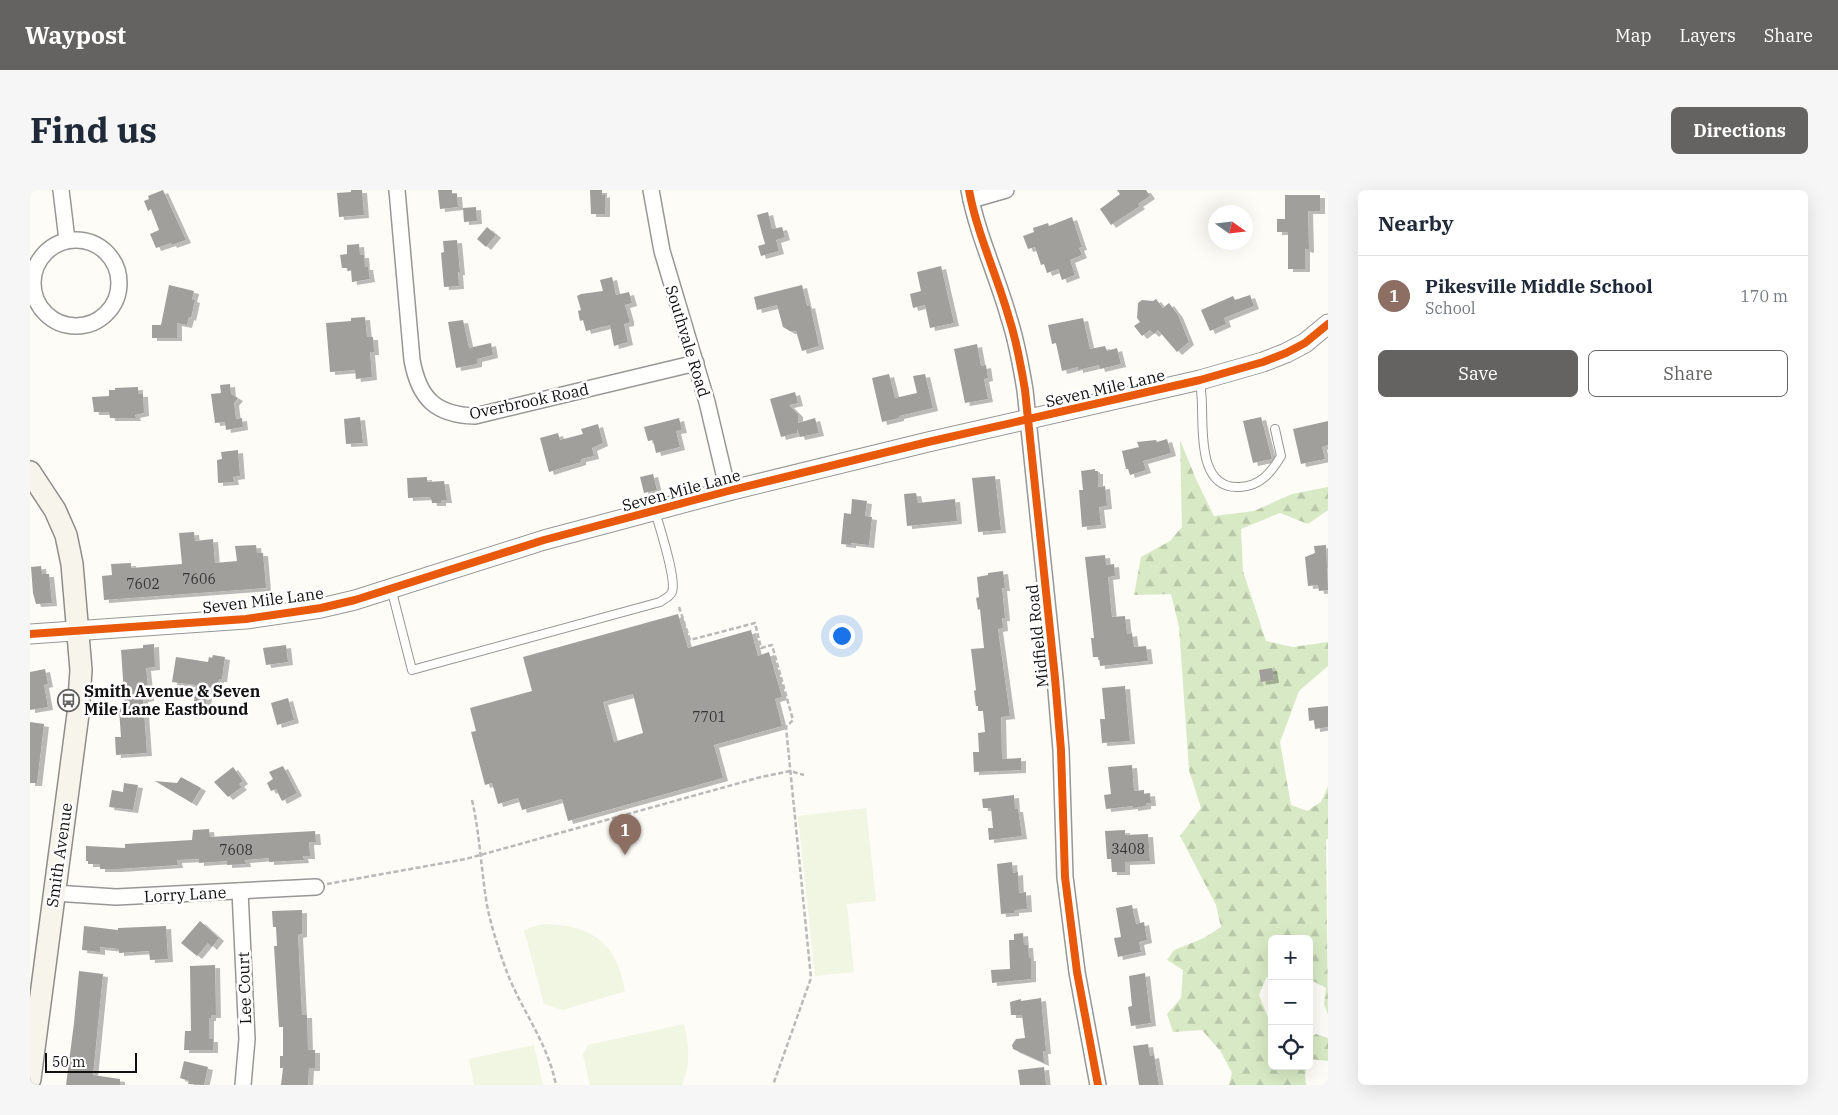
<!DOCTYPE html>
<meta charset="utf-8">
<style>
body{margin:0;font-family:"IBM Plex Serif",serif;background:#f6f6f7;color:#1f2937}
.controls{position:absolute;right:15px;bottom:15px;display:grid;overflow:hidden;border-radius:8px;box-shadow:0 5px 20px #0002}
.controls button{width:45px;height:45px;display:grid;place-items:center;padding:0;border:0;border-bottom:1px solid #e0e1e3;background:#fff;color:#1f2937;font:25px sans-serif}
.compass{position:absolute;left:1178px;top:15px;width:45px;height:45px;border-radius:50%;background:#fff;box-shadow:0 5px 20px #0002;rotate:104deg}
.scale{position:absolute;left:15px;bottom:12px;width:92px;box-sizing:border-box;padding-left:5px;border:2px solid #111;border-top:0;font-size:14px;line-height:18px;white-space:nowrap;color:#111;-webkit-text-stroke:4px #fff;paint-order:stroke}
.you{position:absolute;left:811px;top:445px;width:18px;height:18px;margin:-12px;border:4px solid #fff;border-radius:50%;background:#1a73e8;box-shadow:0 0 0 8px #1a73e833}
.badge{display:grid;place-items:center;width:32px;height:32px;border-radius:50%;background:#646362;color:#fff;font-size:16px;font-weight:700}
.pin{position:absolute;translate:-50% -41px;filter:drop-shadow(0 1px 2px #0008)}
.pin::after{content:'';position:absolute;top:26px;width:18px;height:15px;background:inherit;clip-path:polygon(0 0,100% 0,50% 100%)}
.list{margin:0;padding:0;list-style:none}
h2{display:flex;justify-content:space-between;align-items:center;height:65px;margin:0;padding:0 20px;font-size:21px}
h2 small{font-size:16px;font-weight:400;color:#747a83}
.list li{display:grid;grid-template-columns:32px 1fr auto;gap:15px;align-items:center;box-sizing:border-box;height:80px;padding:0 20px;border-top:1px solid #e0e1e3}
.list b{display:block;font-size:19px;white-space:nowrap}
.list p{margin:0;font-size:16px;white-space:nowrap;color:#747a83}
.list em{font-size:16px;font-style:normal;color:#747a83}
.actions{display:flex;gap:10px;padding:15px 20px}
.actions a{flex:1;padding:11px 0;border:1px solid #646362;border-radius:8px;text-align:center;font-size:18px;color:#646362}
.actions .main{background:#646362;color:#fff}
.icon{flex:none;width:28px;height:28px;fill:none;stroke:currentColor;stroke-width:2;stroke-linecap:round;stroke-linejoin:round}
.map{position:relative;flex:none;width:1298px;height:895px;overflow:hidden;border-radius:8px}
header{display:flex;align-items:center;gap:30px;box-sizing:border-box;height:70px;padding:0 25px;background:#646362;color:#fff}
header strong{font-size:24px}
nav{display:flex;gap:28px;margin-inline-start:auto;font-size:18px}
.intro{display:flex;align-items:center;justify-content:space-between;box-sizing:border-box;height:120px;padding:0 30px}
h1{margin:0;font-size:35px}
.button{padding:12px 22px;border-radius:8px;background:#646362;color:#fff;font-size:18px;font-weight:700}
main{display:flex;gap:30px;padding:0 30px}
aside{flex:1;background:#fff;border-radius:8px;box-shadow:0 5px 20px #0002}
.map>svg:first-child{display:block}
</style>
<header>
<strong>Waypost</strong>
<nav><a>Map</a><a>Layers</a><a>Share</a></nav>
</header>
<div class="intro"><h1>Find us</h1><a class="button">Directions</a></div>
<main>
<div class="map">
<svg width="1298" height="895" viewBox="0 0 1298 895">
<defs>
<pattern id="forest-firs" width="22" height="20" patternUnits="userSpaceOnUse" patternTransform="scale(1.25)"><rect width="22" height="20" fill="#d8eac5"/><path d="M5 1l3.5 6h-7zM16 11l3.5 6h-7z" fill="#b8c8a8"/></pattern>
<filter id="shadow"><feDropShadow dx="5" dy="3" stdDeviation="0" flood-color="#0004"/></filter>
</defs>
<rect width="100%" height="100%" fill="#fdfcf7"/>
<g fill="url(#forest-firs)">
<polygon points="1150,250 1166,289 1184,326 1224,321 1262,304 1298,297 1298,320 1278,334 1250,323 1211,339 1213,381 1236,451 1263,457 1298,452 1298,476 1269,501 1250,552 1261,615 1277,621 1291,612 1298,596 1298,649 1296,650 1298,825 1294,814 1296,798 1279,789 1279,749 1242,749 1242,784 1236,788 1229,805 1242,838 1242,876 1277,876 1275,885 1276,895 1199,895 1202,883 1191,862 1172,840 1143,842 1137,824 1151,808 1153,780 1137,770 1144,760 1174,748 1191,737 1186,715 1150,646 1171,618 1159,580 1149,437 1141,404 1104,405 1111,367 1140,351 1152,337"/>
<polygon points="1286,844 1298,848 1298,871 1279,869 1279,848"/>
</g>
<g fill="#f0f6e1">
<polygon points="836,618 846,711 817,714 824,782 785,786 768,626"/>
<path d="M513,734C562,735 586,752 595,801L533,820L514,814L494,740Z"/>
<path d="M654,834C659,855 661,875 652,895H560L553,865L558,855Z"/>
<polygon points="504,855 513,895 444,895 439,869"/>
</g>
<g fill="#a19f9c" fill-rule="evenodd" filter="url(#shadow)">
<polygon points="133,0 156,50 142,55 141,53 126,58 120,44 129,40 121,19 118,21 114,11 119,9 118,6"/>
<polygon points="321,0 332,0 334,25 309,27 307,3 321,2"/>
<polygon points="408,0 422,0 422,4 427,4 428,17 410,19"/>
<polygon points="560,0 572,0 572,5 575,4 575,24 561,24"/>
<polygon points="1087,0 1116,0 1120,6 1108,14 1110,16 1081,35 1070,19 1090,4"/>
<polygon points="1255,5 1290,5 1290,21 1278,21 1279,60 1275,59 1275,79 1258,79 1258,42 1247,42 1247,29 1255,29"/>
<polygon points="446,17 447,31 434,32 433,18"/>
<polygon points="738,22 742,39 752,37 755,47 746,50 749,61 731,66 728,56 735,54 727,25"/>
<polygon points="1042,27 1052,57 1049,58 1052,65 1040,70 1045,85 1032,90 1028,79 1017,83 1014,74 1011,75 1005,57 998,59 993,46 1004,42 1003,38 1018,33 1019,36"/>
<polygon points="457,37 466,45 456,57 447,49"/>
<polygon points="427,50 430,82 428,82 429,96 414,97 411,63 414,62 413,51"/>
<polygon points="329,54 330,65 334,65 335,77 338,77 340,89 322,92 321,80 318,81 318,78 312,78 310,65 317,64 317,55"/>
<polygon points="911,76 924,133 900,138 895,115 883,118 880,104 891,101 887,82"/>
<polygon points="582,87 586,105 599,102 602,113 595,115 599,129 599,133 594,134 598,152 584,156 580,135 556,141 553,130 550,131 548,121 551,120 547,106 551,104 573,101 570,90"/>
<polygon points="139,95 164,101 162,109 165,110 161,128 159,127 157,135 147,133 147,148 122,148 122,135 131,135"/>
<polygon points="772,95 777,116 780,115 789,156 772,161 766,141 760,141 753,137 747,115 727,120 724,107"/>
<polygon points="1220,105 1224,116 1194,128 1196,134 1180,141 1171,120 1203,106 1205,110"/>
<polygon points="1126,109 1133,118 1139,113 1148,125 1159,152 1147,162 1128,140 1124,144 1120,140 1112,146 1104,136 1110,132 1107,128 1108,113 1112,110 1123,111"/>
<polygon points="335,127 337,147 343,147 344,162 340,162 342,187 326,189 325,180 300,182 296,133 321,131 321,128"/>
<polygon points="1053,128 1060,159 1075,156 1077,161 1087,158 1091,174 1070,179 1069,175 1048,180 1048,177 1032,181 1026,153 1022,154 1018,135"/>
<polygon points="433,130 439,158 461,153 463,165 447,169 447,174 426,178 418,132"/>
<polygon points="947,154 951,176 956,175 958,188 954,189 958,209 935,213 924,159"/>
<polygon points="859,184 865,208 887,203 883,186 895,184 903,218 869,226 869,228 852,232 842,188"/>
<polygon points="200,194 201,204 208,208 204,213 206,229 212,228 213,237 196,240 195,232 185,233 181,204 191,203 190,195"/>
<polygon points="108,197 108,204 113,204 114,223 105,225 106,228 80,228 79,222 64,222 62,207 79,206 79,200 85,200 85,198"/>
<polygon points="765,202 768,213 759,215 768,224 768,233 785,228 789,243 770,247 767,239 767,243 751,247 740,209"/>
<polygon points="330,227 333,253 316,254 314,229"/>
<polygon points="1231,227 1242,269 1223,273 1213,231"/>
<polygon points="649,228 652,240 646,241 650,257 626,263 623,250 618,251 614,237"/>
<polygon points="1298,231 1298,255 1292,257 1295,269 1271,274 1263,239"/>
<polygon points="568,234 573,253 562,258 564,266 551,269 551,272 519,282 510,248 528,243 530,250 553,244 551,239"/>
<polygon points="1137,249 1141,263 1113,271 1116,280 1100,285 1098,279 1096,279 1092,261 1109,257 1107,252 1126,250 1127,252"/>
<polygon points="208,260 210,286 203,287 204,292 188,293 187,270 192,269 191,262"/>
<polygon points="1065,279 1065,281 1068,281 1068,297 1075,296 1077,316 1069,317 1071,335 1052,337 1049,300 1053,300 1051,281"/>
<polygon points="623,284 627,300 614,303 610,287"/>
<polygon points="965,286 971,340 948,342 942,288"/>
<polygon points="397,287 397,292 414,291 417,310 411,310 411,313 402,313 401,308 398,307 378,308 377,288"/>
<polygon points="886,303 888,313 925,309 927,331 877,336 874,304"/>
<polygon points="822,309 837,311 835,326 842,327 839,355 821,353 821,355 811,354 814,323 821,324"/>
<polygon points="164,342 165,351 183,349 185,373 207,371 205,356 226,355 227,363 233,363 236,398 74,410 72,386 82,385 81,374 101,373 101,378 152,374 149,343"/>
<polygon points="1296,355 1298,400 1289,401 1288,395 1278,396 1275,367 1285,363 1284,356"/>
<polygon points="1075,365 1076,375 1084,374 1085,386 1078,387 1082,427 1095,426 1097,444 1102,443 1104,457 1116,456 1118,471 1070,476 1069,467 1063,467 1061,448 1064,448 1062,429 1055,367"/>
<polygon points="11,376 12,384 19,384 22,413 6,414 3,403 1,377"/>
<polygon points="973,381 975,398 972,398 975,428 972,428 973,438 968,439 980,526 971,527 972,569 991,568 991,580 944,582 943,562 949,562 948,543 955,542 953,521 948,521 948,516 946,516 944,501 946,500 941,459 954,458 950,419 948,420 946,408 949,407 947,387 958,385 958,383"/>
<path d="M648,424L658,458L721,440L728,466L739,462L752,507L745,509L752,536L684,555L693,588L538,631L532,609L492,620L488,608L468,614L462,593L455,595L441,542L446,541L440,518L502,501L493,467ZM603,504L613,543L584,552L573,512Z"/>
<polygon points="124,454 125,477 116,478 119,508 113,509 117,563 86,565 85,547 91,547 89,519 95,518 91,460 113,458 113,455"/>
<polygon points="256,455 258,472 236,475 233,458"/>
<polygon points="183,465 195,467 192,489 189,489 188,499 178,497 175,521 163,520 166,495 142,492 146,467 178,472 179,467 182,468"/>
<polygon points="1242,478 1244,490 1231,492 1229,480"/>
<polygon points="15,479 18,494 14,495 18,517 0,520 0,482"/>
<polygon points="1095,496 1100,551 1072,553 1070,529 1075,529 1072,498"/>
<polygon points="258,508 264,530 247,535 241,513"/>
<polygon points="1298,516 1298,537 1285,539 1284,530 1279,531 1278,518"/>
<polygon points="0,532 14,534 7,593 0,593"/>
<polygon points="1102,575 1104,601 1114,600 1114,604 1120,603 1121,613 1116,613 1116,616 1103,618 1103,616 1076,619 1074,605 1081,604 1078,577"/>
<polygon points="253,576 267,603 252,611 246,599 241,601 237,593 243,589 239,582"/>
<polygon points="203,577 213,591 209,594 212,597 198,607 184,592"/>
<polygon points="151,587 171,598 162,613 125,591 147,593"/>
<polygon points="94,593 108,595 103,620 79,617 82,600 93,602"/>
<polygon points="984,605 985,619 988,619 992,646 959,650 958,638 963,638 961,618 953,618 952,609"/>
<polygon points="179,639 180,647 285,641 286,652 279,652 280,666 273,666 274,670 239,672 239,668 215,670 216,674 197,675 197,671 169,673 169,669 147,670 148,675 87,679 70,679 70,674 58,674 58,671 56,671 56,656 95,658 95,654 162,650 163,640"/>
<polygon points="1095,640 1095,645 1118,644 1120,671 1095,672 1095,682 1082,682 1081,669 1077,669 1075,641"/>
<polygon points="982,672 983,683 988,682 989,703 996,702 997,719 984,720 984,723 971,724 967,674"/>
<polygon points="1102,715 1106,734 1114,732 1117,750 1109,752 1111,762 1088,767 1084,748 1091,747 1086,718"/>
<polygon points="272,720 272,744 268,745 272,825 277,825 278,860 285,860 285,878 279,878 278,895 251,895 253,878 250,878 250,866 253,866 253,837 249,837 244,756 247,756 246,737 243,737 242,721"/>
<polygon points="170,731 189,748 182,757 178,753 167,766 151,753"/>
<polygon points="54,736 88,740 88,738 136,736 138,769 120,770 119,761 89,763 89,759 70,757 70,762 52,760"/>
<polygon points="993,743 994,755 998,755 999,768 1001,768 1001,789 962,793 961,780 980,779 979,750 984,750 984,744"/>
<polygon points="185,775 186,825 181,825 181,828 179,828 179,849 183,849 183,860 154,860 155,841 161,841 160,776"/>
<polygon points="49,781 73,784 63,885 90,889 90,895 36,895 44,833"/>
<polygon points="1115,783 1121,833 1101,836 1098,817 1102,816 1099,786"/>
<polygon points="1011,808 1016,861 1013,861 1014,873 983,859 982,855 986,849 995,848 992,825 981,825 980,812 991,809 991,811"/>
<polygon points="1118,854 1120,866 1124,865 1129,895 1109,895 1103,856"/>
<polygon points="154,871 178,877 174,895 158,894 159,891 150,888"/>
<polygon points="1014,877 1016,895 990,895 988,880"/>
</g>
<g fill="none" stroke-linecap="round" stroke-linejoin="round">
<defs>
<g id="service">
<path d="M1170,190C1171,199 1172,208 1172,217C1173,244 1169,300 1210,297C1230,296 1241,283 1251,266L1245,239"/>
<path d="M361,398L382,480L630,412C634,409 640,407 642,402C647,389 629,336 625,321"/>
</g>
<g id="minor">
<polyline points="31,0 37,50"/>
<path d="M367,0L382,170C389,208 405,225 445,226L666,173"/>
<polyline points="621,0 632,61 677,212 698,301"/>
<path d="M939,0C947,44 967,85 979,128C987,152 991,176 995,200L1025,488L1031,560L1035,687L1047,782L1068,895"/>
<polyline points="941,10 976,0"/>
<circle cx="46" cy="93" r="43"/>
<polyline points="210,701 217,849 213,895"/>
<polyline points="24,703 86,707 286,697"/>
</g>
<polyline id="tertiary" points="0,444 216,429 291,418 325,410 514,350 698,301 898,252 1170,190 1233,172 1256,163 1275,153 1298,134"/>
<polyline id="secondary" points="0,282 25,320 36,345 42,374 51,480 48,524 0,889"/>
</defs>
<use href="#service" stroke="#979795" stroke-width="10"/>
<use href="#minor" stroke="#979795" stroke-width="18"/>
<use href="#tertiary" stroke="#979795" stroke-width="21"/>
<use href="#secondary" stroke="#8e8d8b" stroke-width="24"/>
<g stroke="#b9b9b8" stroke-width="2.5" stroke-dasharray="5 2.5" stroke-linecap="butt">
<polyline points="649,417 660,450 725,433 731,458 742,455 763,530 756,537 781,788 743,895"/>
<path d="M442,610C450,645 451,680 457,715C461,736 468,757 475,777C490,819 517,850 526,895"/>
<polyline points="297,694 436,669 731,587 760,581 774,585"/>
</g>
<use href="#service" stroke="#fffffe" stroke-width="8"/>
<use href="#minor" stroke="#fffffe" stroke-width="15"/>
<use href="#tertiary" stroke="#fffffe" stroke-width="19"/>
<use href="#secondary" stroke="#f6f4eb" stroke-width="21"/>
<defs>
<g id="cycleway">
<path d="M939,0C947,44 967,85 979,128C987,152 991,176 995,200L1025,488L1031,560L1035,687L1047,782L1068,895"/>
<polyline points="0,444 216,429 291,418 325,410 514,350 698,301 898,252 1170,190 1233,172 1256,163 1275,153 1298,134"/>
</g>
</defs>
<use href="#cycleway" stroke="#fff" stroke-width="11"/>
<use href="#cycleway" stroke="#e8590c" stroke-width="8"/>
</g>
<defs>
<symbol id="bus-ring" viewBox="-11 -11 22 22"><circle r="9.5" fill="#fff" stroke="#646362" stroke-width="1.5"/><path d="M-5-6H5V4H4V6H2V4H-2V6H-4V4H-5ZM-3.5-4V0h7V-4ZM-3.5 1.2v1.5H-2V1.2ZM2 1.2v1.5H3.5V1.2Z" fill="#646362"/></symbol>
</defs>
<g fill-rule="evenodd">
<use href="#bus-ring" x="26" y="498" width="25" height="25"/>
</g>
<g text-anchor="middle" dominant-baseline="central" stroke-width="5" stroke-linejoin="round" paint-order="stroke">
<g font-size="14" fill="#353434">
<text x="169" y="389">7606</text>
<text x="113" y="394">7602</text>
<text x="679" y="527">7701</text>
<text x="1098" y="659">3408</text>
<text x="206" y="660">7608</text>
</g>
<g font-size="16" fill="#111" stroke="#fff">
<text transform="translate(658 151) rotate(73)">Southvale Road</text>
<text transform="translate(1075 198) rotate(-13)">Seven Mile Lane</text>
<text transform="translate(499 211) rotate(-12)">Overbrook Road</text>
<text transform="translate(651 300) rotate(-15)">Seven Mile Lane</text>
<text transform="translate(233 410) rotate(-7)">Seven Mile Lane</text>
<text transform="translate(1007 446) rotate(-96)">Midfield Road</text>
<text transform="translate(29 665) rotate(-82)">Smith Avenue</text>
<text transform="translate(155 704) rotate(-3)">Lorry Lane</text>
<text transform="translate(214 798) rotate(-92)">Lee Court</text>
</g>
<g font-size="16" font-weight="bold" fill="#111" stroke="#fff" text-anchor="start">
<text x="54" y="501">Smith Avenue &amp; Seven<tspan x="54" dy="18">Mile Lane Eastbound</tspan></text>
</g>
</g>
</svg>
<div class="controls">
<button>+</button>
<button>−</button>
<button><svg class="icon" aria-label="locate" viewBox="0 0 24 24"><circle cx="12" cy="12" r="6"/><path d="M12 2v4M12 18v4M2 12h4M18 12h4"/></svg></button>
</div>
<svg class="compass" viewBox="-18 -18 36 36"><path d="M0-13l5 13h-10z" fill="#e53935"/><path d="M0 13l5-13h-10z" fill="#747a83"/></svg>
<div class="scale">50 m</div>
<div class="you"></div>
<div class="pin badge" style="left:595px;top:665px;background:#8d6e63">1</div>
</div>
<aside>
<h2>Nearby<small></small></h2>
<ul class="list">
<li><span class="badge" style="background:#8d6e63">1</span><div><b>Pikesville Middle School</b><p>School</p></div><em>170 m</em></li>
</ul>
<div class="actions"><a class="main">Save</a><a>Share</a></div>
</aside>
</main>
